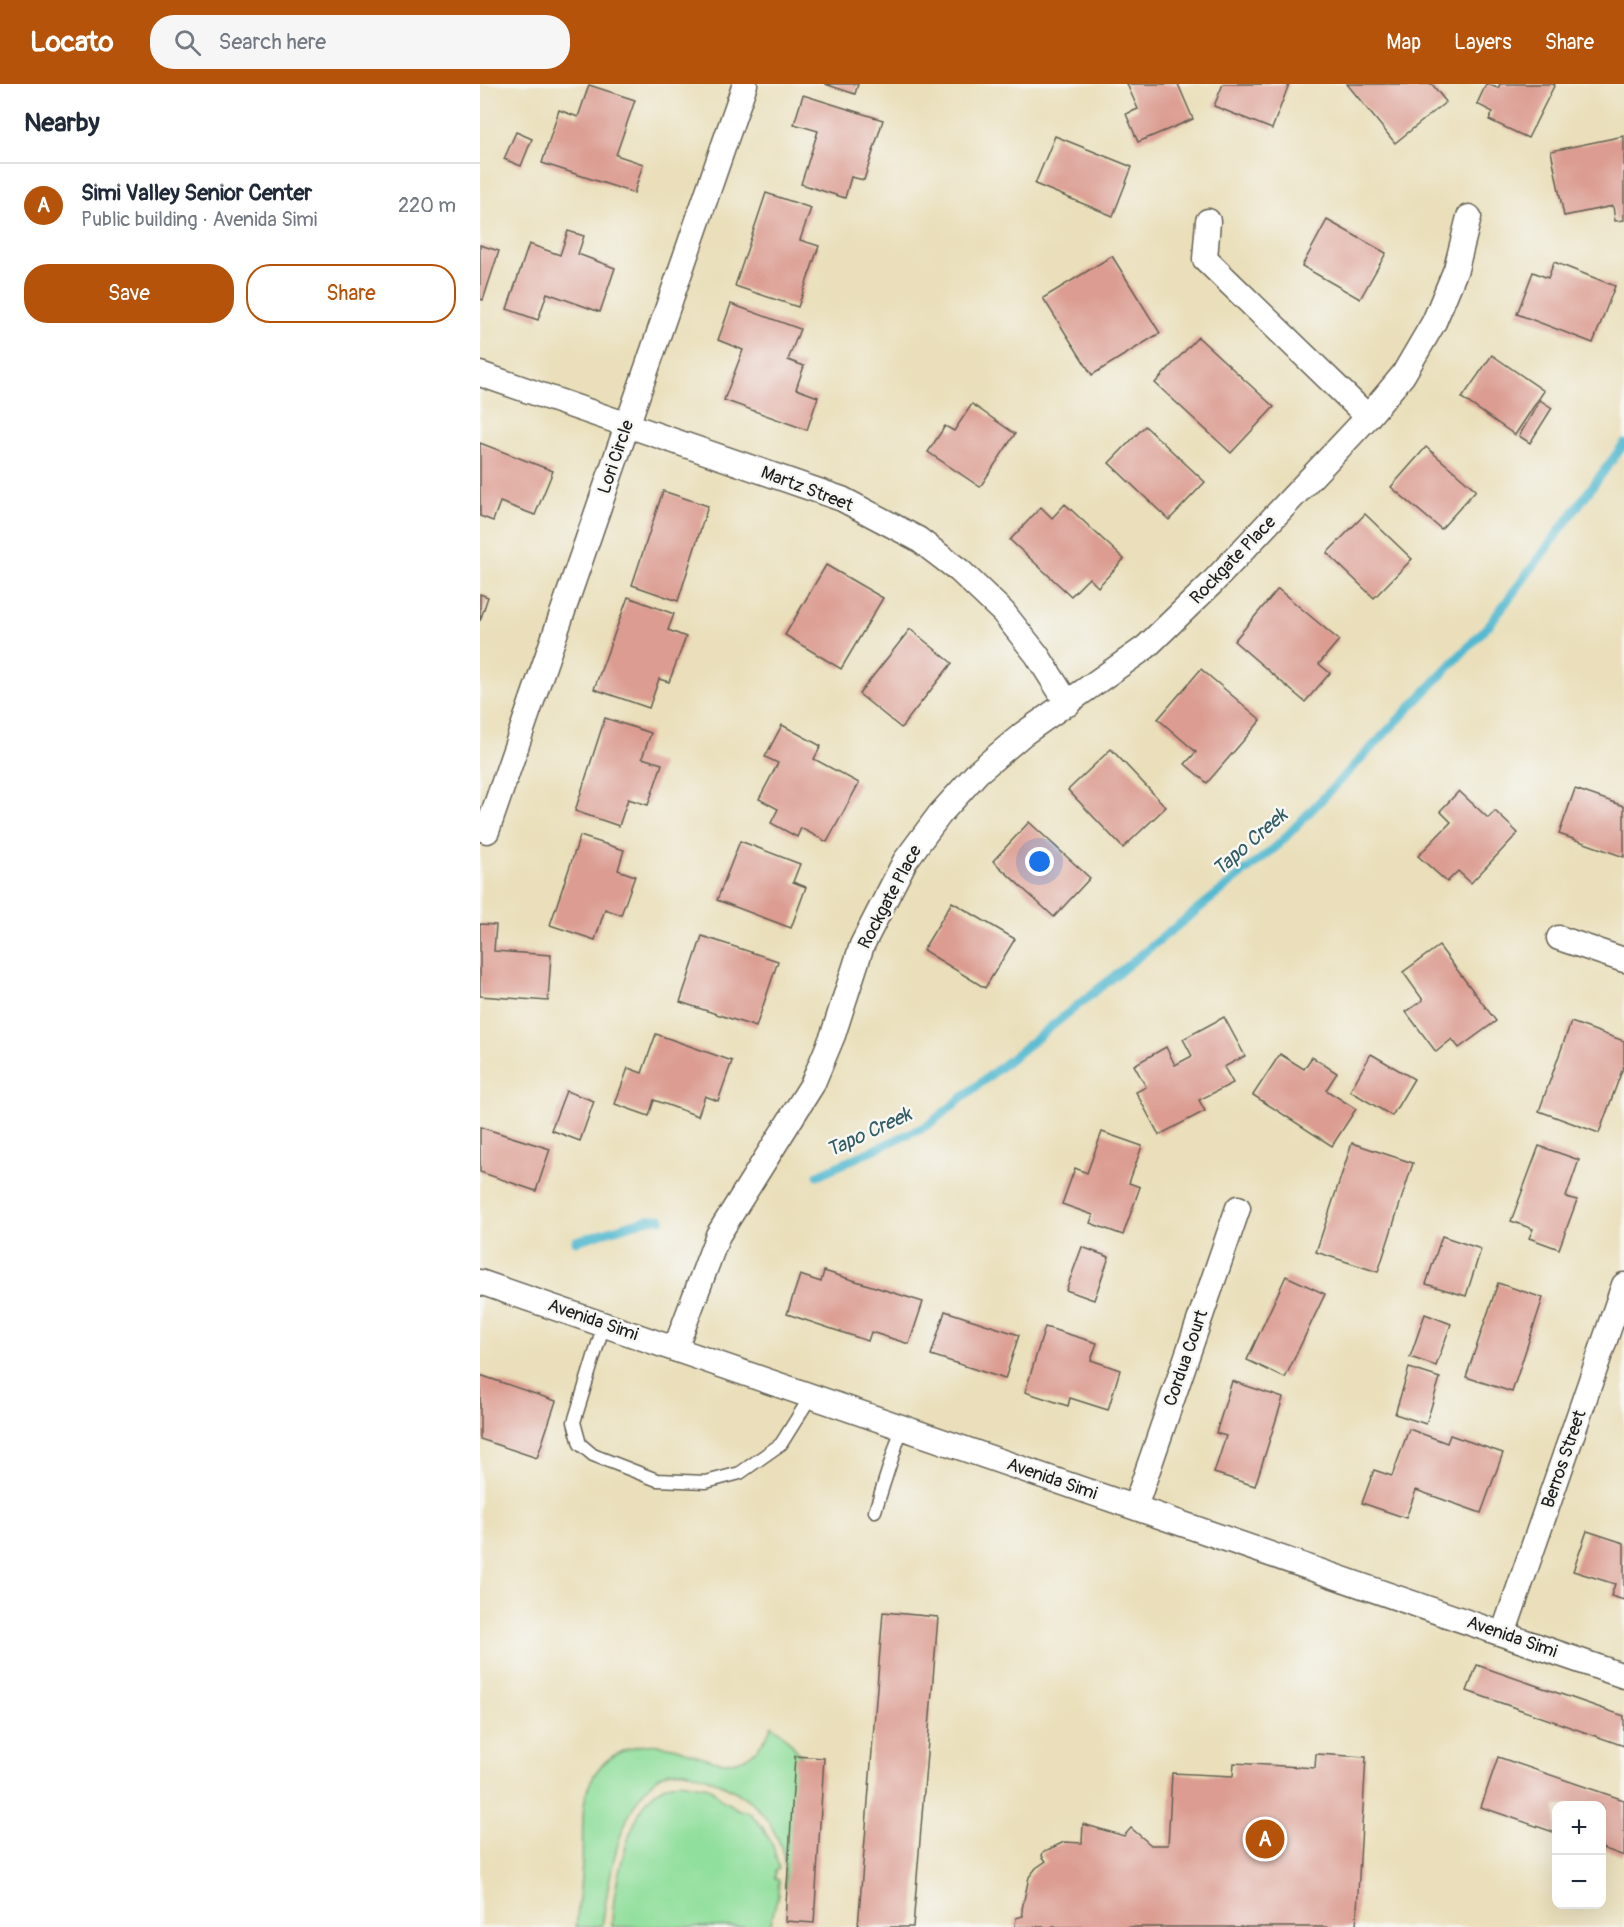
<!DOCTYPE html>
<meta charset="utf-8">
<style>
body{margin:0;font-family:Pangolin,sans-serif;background:#f6f6f7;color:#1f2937}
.controls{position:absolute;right:18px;bottom:18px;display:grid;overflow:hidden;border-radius:12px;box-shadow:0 6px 24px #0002}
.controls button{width:54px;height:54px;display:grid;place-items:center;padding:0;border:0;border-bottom:2px solid #e0e1e3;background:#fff;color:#1f2937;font:30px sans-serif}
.you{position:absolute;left:560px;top:778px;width:21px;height:21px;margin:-15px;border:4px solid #fff;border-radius:50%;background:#1a73e8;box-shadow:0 0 0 9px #1a73e833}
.badge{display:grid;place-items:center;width:39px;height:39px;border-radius:50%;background:#b45309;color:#fff;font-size:20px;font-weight:700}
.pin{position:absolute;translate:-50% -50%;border:3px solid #fff;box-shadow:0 2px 6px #0006}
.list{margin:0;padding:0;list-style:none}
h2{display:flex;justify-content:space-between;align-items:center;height:78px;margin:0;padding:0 24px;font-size:26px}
h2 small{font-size:20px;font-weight:400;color:#747a83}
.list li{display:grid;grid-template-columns:39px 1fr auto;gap:18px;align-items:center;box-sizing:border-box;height:84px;padding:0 24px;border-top:2px solid #e0e1e3}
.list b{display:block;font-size:22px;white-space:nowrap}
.list p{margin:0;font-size:20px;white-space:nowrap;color:#747a83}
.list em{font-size:20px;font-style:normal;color:#747a83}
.actions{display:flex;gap:12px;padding:18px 24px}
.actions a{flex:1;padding:14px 0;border:2px solid #b45309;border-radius:24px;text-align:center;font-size:21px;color:#b45309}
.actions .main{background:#b45309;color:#fff}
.icon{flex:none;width:33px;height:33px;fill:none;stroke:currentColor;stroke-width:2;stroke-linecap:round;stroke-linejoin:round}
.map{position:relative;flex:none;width:1144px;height:1843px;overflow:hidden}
header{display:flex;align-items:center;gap:36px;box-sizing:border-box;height:84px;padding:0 30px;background:#b45309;color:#fff}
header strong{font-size:28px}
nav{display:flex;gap:33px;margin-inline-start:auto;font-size:21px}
.search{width:420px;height:54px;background:#f6f6f7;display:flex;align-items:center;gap:15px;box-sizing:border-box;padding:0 21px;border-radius:24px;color:#747a83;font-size:22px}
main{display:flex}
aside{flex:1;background:#fff}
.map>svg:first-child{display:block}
</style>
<header>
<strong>Locato</strong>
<div class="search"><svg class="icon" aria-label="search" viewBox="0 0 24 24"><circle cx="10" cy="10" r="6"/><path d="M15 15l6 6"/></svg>Search here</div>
<nav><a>Map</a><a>Layers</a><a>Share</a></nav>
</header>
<main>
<aside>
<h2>Nearby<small></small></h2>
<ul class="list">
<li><span class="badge">A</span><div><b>Simi Valley Senior Center</b><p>Public building · Avenida Simi</p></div><em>220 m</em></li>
</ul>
<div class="actions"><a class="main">Save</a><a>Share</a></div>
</aside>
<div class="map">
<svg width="1144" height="1843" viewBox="0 0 1144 1843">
<rect width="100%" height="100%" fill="#f6f6f2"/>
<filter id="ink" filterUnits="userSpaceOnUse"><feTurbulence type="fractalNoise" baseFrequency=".0167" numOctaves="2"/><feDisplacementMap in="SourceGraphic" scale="12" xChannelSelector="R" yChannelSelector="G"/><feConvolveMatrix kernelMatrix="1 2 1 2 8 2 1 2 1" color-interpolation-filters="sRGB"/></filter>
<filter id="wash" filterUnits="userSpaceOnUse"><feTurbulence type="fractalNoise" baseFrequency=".008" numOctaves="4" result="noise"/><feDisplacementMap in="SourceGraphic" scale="24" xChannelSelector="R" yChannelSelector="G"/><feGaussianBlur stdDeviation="1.35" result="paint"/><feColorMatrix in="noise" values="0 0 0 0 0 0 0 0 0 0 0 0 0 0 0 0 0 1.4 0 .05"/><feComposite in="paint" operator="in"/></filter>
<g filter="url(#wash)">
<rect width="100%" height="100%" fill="#eadfba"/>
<g fill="#91df9c" stroke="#567e5c" stroke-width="1.5">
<path d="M292,1641L304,1651L323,1674L314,1804H305C307,1780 303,1760 289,1739C285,1734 280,1726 275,1721C258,1707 214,1683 192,1687C187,1687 179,1692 176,1695C138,1724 128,1799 122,1843H96C98,1822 101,1800 102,1779C104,1752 99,1722 111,1697C124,1669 158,1656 188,1662C215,1667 246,1690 271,1670C281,1662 287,1654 292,1641Z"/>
<path d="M199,1698L229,1703L242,1716L259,1726L269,1728L283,1744L293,1762L299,1785L295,1786V1795L299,1796L298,1810L290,1843H132C132,1808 147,1739 170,1713C178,1704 187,1701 199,1698Z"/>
</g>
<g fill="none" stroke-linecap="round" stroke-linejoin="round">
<g stroke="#52b9d0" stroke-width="9">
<polyline points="338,1091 448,1041 797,762 1009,541 1144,360"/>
<polyline points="96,1157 169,1135 181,1135"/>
</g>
</g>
<g id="blocks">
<g fill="#dc9c91">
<polygon points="345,0 378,0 375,10"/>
<polygon points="647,0 698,0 713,35 658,58 646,30 658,25"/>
<polygon points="743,0 809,0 792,45 734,22"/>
<polygon points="867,0 952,0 966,18 915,59"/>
<polygon points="1006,0 1018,4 1020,0 1075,0 1048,54 1009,36 1013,28 997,20"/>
<polygon points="109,1 155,16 136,71 163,80 154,109 62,79 79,26 98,33"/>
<polygon points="323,11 403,36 384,96 371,93 365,114 321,100 338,47 314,40"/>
<polygon points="36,48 52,55 41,82 24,75"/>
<polygon points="575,52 652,83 633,132 555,100"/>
<polygon points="1144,52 1144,136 1135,137 1133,122 1084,132 1071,67"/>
<polygon points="286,109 331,124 320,156 339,162 318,223 255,202"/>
<polygon points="847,136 906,169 880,215 822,182"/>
<polygon points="88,147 104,152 98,170 135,184 120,228 67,209 58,236 27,225 49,160 80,171"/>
<polygon points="0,161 19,167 3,216 0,215"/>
<polygon points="632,172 680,249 612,291 563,214"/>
<polygon points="1074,178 1135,202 1113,259 1037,230 1053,188 1068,194"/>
<polygon points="251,220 320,245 308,276 324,282 316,305 338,313 327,346 244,316 263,266 238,256"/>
<polygon points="718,253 794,323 751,369 675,299"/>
<polygon points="1012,271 1064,307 1035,351 982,314"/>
<polygon points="1060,316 1072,324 1050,359 1039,352"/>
<polygon points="492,320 535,350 500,403 448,368 465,342 474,347"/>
<polygon points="665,342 725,398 689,436 629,379"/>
<polygon points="0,359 73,387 55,431 20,418 13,437 0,432"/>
<polygon points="946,363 996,406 961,445 911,403"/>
<polygon points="183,407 228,422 198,517 152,501"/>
<polygon points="585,420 644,475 618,503 609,494 591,512 530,456 561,423 572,434"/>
<polygon points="885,430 932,475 894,514 847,469"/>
<polygon points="346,481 403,514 361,585 305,551"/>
<polygon points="798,505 859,556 839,580 850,589 825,618 754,557"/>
<polygon points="0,510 8,513 0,537"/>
<polygon points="148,513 194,530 188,546 206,553 189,598 179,595 169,624 114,605"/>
<polygon points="430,545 472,579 421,644 379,610"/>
<polygon points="721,585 781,636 727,699 705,680 716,668 678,635"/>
<polygon points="125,634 171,649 162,674 182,680 168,721 148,715 139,742 95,727"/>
<polygon points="302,641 341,662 334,675 379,699 347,758 321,744 317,753 291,739 298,725 279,715 298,679 285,673"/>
<polygon points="631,665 686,723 643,764 588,706"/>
<polygon points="1095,705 1144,722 1144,773 1079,750"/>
<polygon points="979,707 1008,734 1015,727 1038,749 991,799 978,787 967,798 938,772 971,738 960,727"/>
<polygon points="549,738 610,794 574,833 513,777"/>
<polygon points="100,752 144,766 138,786 155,792 141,831 125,825 115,856 70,841"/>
<polygon points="260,757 320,780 313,798 326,803 311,844 237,816"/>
<polygon points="472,818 535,855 505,904 443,866"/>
<polygon points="0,840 16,841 14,867 71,871 68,917 0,912"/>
<polygon points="222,852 298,877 276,943 200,918"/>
<polygon points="959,862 1016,937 979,964 972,955 956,968 926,928 943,916 923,888"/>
<polygon points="744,933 765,972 744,983 753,999 719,1016 725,1027 679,1051 656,1008 666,1003 654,981 686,963 695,981 712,972 703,955"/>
<polygon points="1091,938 1144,957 1144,981 1119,1049 1059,1027"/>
<polygon points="176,950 252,977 238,1017 225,1012 218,1032 174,1016 169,1032 135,1020 148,984 162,989"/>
<polygon points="800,970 824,985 832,973 857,989 846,1006 876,1025 852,1062 773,1011"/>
<polygon points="891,970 934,995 912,1032 870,1007"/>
<polygon points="86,1007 114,1017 100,1057 71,1046"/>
<polygon points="0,1043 70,1065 56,1107 0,1088"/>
<polygon points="622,1048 662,1062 649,1099 660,1103 643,1151 610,1139 613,1131 582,1120 595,1084 607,1089"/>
<polygon points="872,1059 933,1079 898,1188 836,1168"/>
<polygon points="1059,1062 1099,1076 1086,1113 1097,1116 1079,1165 1049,1154 1053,1145 1031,1137"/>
<polygon points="962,1152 1001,1165 986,1212 946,1200"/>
<polygon points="602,1163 629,1173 614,1216 586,1206"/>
<polygon points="344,1187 443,1218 429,1260 391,1248 388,1257 307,1230 320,1191 341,1198"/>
<polygon points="806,1192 845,1210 805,1294 767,1276"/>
<polygon points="1018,1199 1063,1214 1032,1308 986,1293"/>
<polygon points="465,1227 539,1251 525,1295 451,1271"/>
<polygon points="945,1230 971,1240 956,1282 930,1273"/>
<polygon points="565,1243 617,1259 611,1276 640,1286 628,1326 590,1314 588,1322 545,1308"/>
<polygon points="929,1284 960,1294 946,1340 915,1330"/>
<polygon points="0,1291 76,1317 57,1374 0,1355"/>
<polygon points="752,1297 803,1314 775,1402 734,1389 746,1352 736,1349"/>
<polygon points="929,1345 967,1359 970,1351 1023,1369 1001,1429 936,1406 926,1434 882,1419 894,1386 912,1392"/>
<polygon points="1107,1447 1144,1459 1144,1516 1131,1512 1135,1500 1093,1487"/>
<polygon points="403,1528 458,1533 433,1843 378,1843"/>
<polygon points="997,1581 1144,1632 1144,1662 987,1607"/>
<polygon points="836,1670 886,1673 876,1843 535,1843 536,1834 543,1832 542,1825 549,1793 556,1784 566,1777 562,1772 563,1768 584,1758 602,1759 603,1740 644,1752 651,1744 671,1761 688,1761 692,1689 753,1692 754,1679 835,1684"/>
<polygon points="315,1672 344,1674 334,1839 305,1837"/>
<polygon points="1018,1673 1144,1716 1144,1772 1122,1764 1122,1722 1076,1722 1076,1749 1001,1723"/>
</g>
</g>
</g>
<g filter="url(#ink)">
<use href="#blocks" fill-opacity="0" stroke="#646053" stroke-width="1.5"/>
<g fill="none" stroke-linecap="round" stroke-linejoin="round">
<defs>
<g id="service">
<polyline points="124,1240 94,1338 100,1360 113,1371 177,1396 226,1398 260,1389 301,1360 331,1312"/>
<polyline points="395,1427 422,1343"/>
</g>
<g id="minor">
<polyline points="728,137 725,175 888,333"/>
<polyline points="0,290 362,415 438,455 480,487 523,528 557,571 588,620"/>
<polyline points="7,747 265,0"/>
<polyline points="1079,854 1144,876"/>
<polyline points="0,1198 1144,1592"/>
<polyline points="195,1265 238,1151 332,1001 353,951 382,861 425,777 460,730 498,688 543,650 666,563 731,500 888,333 923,291 954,238 976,185 989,133"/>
<polyline points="655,1423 758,1124"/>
<polyline points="1023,1550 1144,1201"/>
</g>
</defs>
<use href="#service" stroke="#646053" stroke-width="15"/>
<use href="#minor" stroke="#646053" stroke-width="27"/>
<use href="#service" stroke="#fff" stroke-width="12"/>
<use href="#minor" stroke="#fff" stroke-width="24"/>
</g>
</g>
<g text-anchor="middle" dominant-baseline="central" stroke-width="5" stroke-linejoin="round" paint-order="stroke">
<g font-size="18" fill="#1c1c1c" stroke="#f6f6f2">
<text transform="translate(136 373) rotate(-71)">Lori Circle</text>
<text transform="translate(327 405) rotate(21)">Martz Street</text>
<text transform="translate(753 476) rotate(-46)">Rockgate Place</text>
<text transform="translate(410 813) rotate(-62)">Rockgate Place</text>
<text transform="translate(113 1236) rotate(19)">Avenida Simi</text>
<text transform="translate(706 1274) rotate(-71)">Cordua Court</text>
<text transform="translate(1084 1375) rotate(-71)">Berros Street</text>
<text transform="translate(572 1395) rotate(19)">Avenida Simi</text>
<text transform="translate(1032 1553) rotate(19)">Avenida Simi</text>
</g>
<g font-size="20" font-style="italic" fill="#325b64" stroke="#f6f6f2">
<text transform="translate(770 758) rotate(-41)">Tapo Creek</text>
<text transform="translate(389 1048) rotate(-25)">Tapo Creek</text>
</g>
</g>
</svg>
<div class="controls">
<button>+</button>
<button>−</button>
</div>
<div class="you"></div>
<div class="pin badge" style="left:785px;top:1755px">A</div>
</div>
</main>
